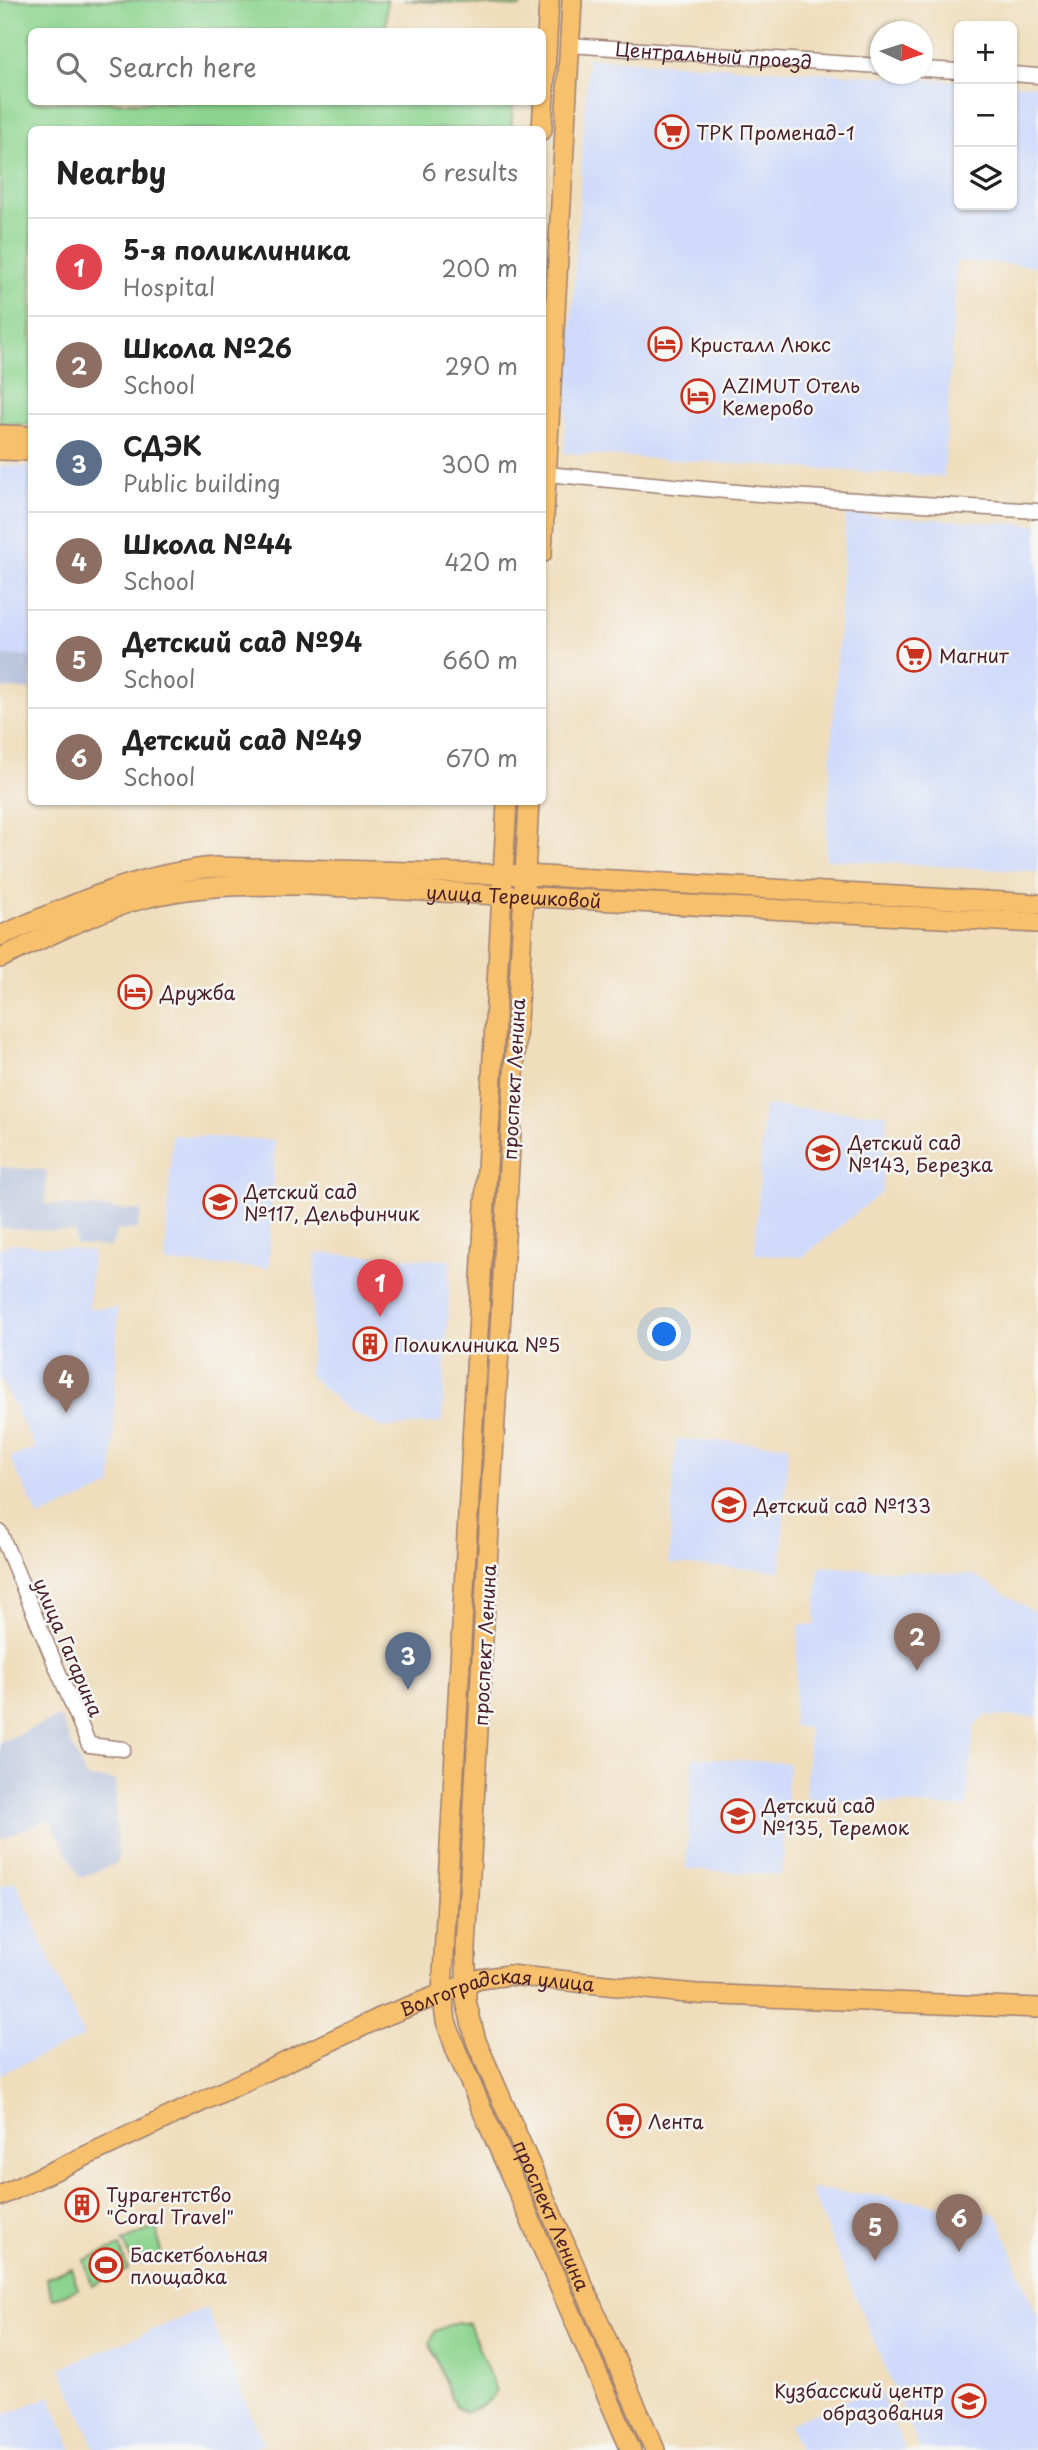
<!DOCTYPE html>
<meta charset="utf-8">
<style>
body{margin:0;font-family:"Playpen Sans",sans-serif;background:#f6f6f6;color:#222}
.controls{position:absolute;right:21px;top:21px;display:grid;overflow:hidden;border-radius:10px;box-shadow:0 2px 5px #0004}
.controls button{width:63px;height:63px;display:grid;place-items:center;padding:0;border:0;border-bottom:2px solid #e0e0e0;background:#fff;color:#222;font:35px sans-serif}
.compass{position:absolute;left:870px;top:21px;width:63px;height:63px;border-radius:50%;background:#fff;box-shadow:0 2px 5px #0004;rotate:94deg}
.you{position:absolute;left:665px;top:1335px;width:24px;height:24px;margin:-18px;border:5px solid #fff;border-radius:50%;background:#1a73e8;box-shadow:0 0 0 10px #1a73e833}
.badge{display:grid;place-items:center;width:46px;height:46px;border-radius:50%;background:#d93025;color:#fff;font-size:23px;font-weight:700}
.pin{position:absolute;translate:-50% -58px;filter:drop-shadow(0 2px 4px #0008)}
.pin::after{content:'';position:absolute;top:37px;width:24px;height:21px;background:inherit;clip-path:polygon(0 0,100% 0,50% 100%)}
.list{margin:0;padding:0;list-style:none}
h2{display:flex;justify-content:space-between;align-items:center;height:91px;margin:0;padding:0 28px;font-size:30px}
h2 small{font-size:23px;font-weight:400;color:#767676}
.list li{display:grid;grid-template-columns:46px 1fr auto;gap:21px;align-items:center;box-sizing:border-box;height:98px;padding:0 28px;border-top:2px solid #e0e0e0}
.list b{display:block;font-size:26px;white-space:nowrap}
.list p{margin:0;font-size:23px;white-space:nowrap;color:#767676}
.list em{font-size:23px;font-style:normal;color:#767676}
.icon{flex:none;width:38px;height:38px;fill:none;stroke:currentColor;stroke-width:2;stroke-linecap:round;stroke-linejoin:round}
.map{position:relative;flex:none;width:1038px;height:2450px;overflow:hidden}
.search{position:absolute;background:#fff;box-shadow:0 2px 5px #0004;left:28px;top:28px;width:518px;height:77px;display:flex;align-items:center;gap:18px;box-sizing:border-box;padding:0 24px;border-radius:10px;color:#767676;font-size:26px}
.panel{position:absolute;background:#fff;box-shadow:0 2px 5px #0004;left:28px;top:126px;width:518px;height:679px;border-radius:10px}
.map>svg:first-child{display:block}
</style>
<div class="map">
<svg width="1038" height="2450" viewBox="0 0 1038 2450">
<rect width="100%" height="100%" fill="#f6f6f2"/>
<filter id="ink" filterUnits="userSpaceOnUse"><feTurbulence type="fractalNoise" baseFrequency=".0143" numOctaves="2"/><feDisplacementMap in="SourceGraphic" scale="14" xChannelSelector="R" yChannelSelector="G"/><feConvolveMatrix kernelMatrix="1 2 1 2 8 2 1 2 1" color-interpolation-filters="sRGB"/></filter>
<filter id="wash" filterUnits="userSpaceOnUse"><feTurbulence type="fractalNoise" baseFrequency=".00686" numOctaves="4" result="noise"/><feDisplacementMap in="SourceGraphic" scale="28" xChannelSelector="R" yChannelSelector="G"/><feGaussianBlur stdDeviation="1.57" result="paint"/><feColorMatrix in="noise" values="0 0 0 0 0 0 0 0 0 0 0 0 0 0 0 0 0 1.4 0 .05"/><feComposite in="paint" operator="in"/></filter>
<g filter="url(#wash)">
<rect width="100%" height="100%" fill="#efddbb"/>
<g fill="#cfdafa">
<polygon points="588,58 959,81 959,205 1012,205 1012,84 1038,85 1038,266 957,261 944,477 564,453"/>
<polygon points="0,465 31,467 31,657 0,656"/>
<polygon points="846,514 1038,525 1038,872 825,859"/>
<polygon points="764,1106 887,1114 882,1192 803,1257 755,1254"/>
<polygon points="172,1135 275,1140 269,1268 165,1263"/>
<polygon points="13,1243 92,1251 89,1308 118,1308 112,1486 39,1518 10,1458 35,1448 0,1378 0,1248"/>
<polygon points="316,1253 451,1260 442,1422 384,1428 347,1410 309,1375"/>
<polygon points="676,1439 788,1445 781,1571 669,1564"/>
<polygon points="819,1566 973,1575 1038,1614 1038,1717 984,1716 974,1728 967,1808 805,1798 809,1728 793,1726 799,1625 815,1625"/>
<polygon points="693,1757 789,1763 782,1875 686,1869"/>
<polygon points="15,1880 84,2037 0,2074 0,1887"/>
<polygon points="810,2189 883,2196 997,2214 1038,2318 1038,2450 920,2450"/>
<polygon points="206,2308 264,2444 250,2450 96,2450 61,2368"/>
<polygon points="878,2387 905,2450 799,2450 789,2424"/>
<polygon points="50,2396 73,2450 0,2450 0,2417"/>
</g>
<g fill="#bac4de">
<polygon points="0,656 31,657 31,690 0,688"/>
<polygon points="0,1167 47,1170 45,1204 142,1211 137,1229 117,1231 111,1247 76,1245 75,1232 0,1228"/>
<polygon points="60,1717 86,1778 115,1780 118,1863 81,1878 49,1819 0,1839 0,1742"/>
</g>
<g fill="#8cd48f" stroke="#6b7a5d" stroke-width="2">
<polygon points="0,0 387,0 386,31 32,32 32,102 513,102 511,129 32,130 31,425 0,423"/>
<polygon points="404,0 520,0 520,7"/>
<polygon points="156,2227 162,2257 134,2265 123,2241"/>
<polygon points="120,2246 128,2270 92,2286 84,2260"/>
<polygon points="71,2268 78,2289 53,2299 46,2278"/>
<path d="M457,2322L469,2324L496,2391C490,2404 478,2407 466,2412L455,2407L430,2344L435,2331Z"/>
</g>
</g>
<g filter="url(#ink)">
<g fill="none" stroke-linecap="round" stroke-linejoin="round">
<defs>
<g id="minor">
<path id="s1" d="M569,45L880,66"/>
<polyline points="922,69 959,71"/>
<polyline points="1012,74 1038,76"/>
<polyline points="546,474 758,494 1038,511"/>
<polyline points="0,1532 89,1745 123,1749"/>
</g>
<g id="major">
<polyline points="542,130 549,0"/>
<polyline points="0,435 32,436"/>
<polyline points="0,450 32,451"/>
<polyline points="542,553 572,0"/>
<polyline points="507,802 442,1992 446,2021 456,2050 631,2450"/>
<path id="s2" d="M529,802L466,1948V2001L476,2041L655,2450"/>
<path d="M0,936C71,905 137,874 215,867L525,875L1038,904"/>
<path id="s3" d="M0,958C45,938 91,913 138,900C194,884 250,885 308,885L1038,923"/>
<path id="s4" d="M0,2196L382,2017L480,1979L509,1975L696,1994L1038,2008"/>
</g>
</defs>
<use href="#minor" stroke="#9c7e73" stroke-width="17"/>
<use href="#major" stroke="#9c7e73" stroke-width="22"/>
<use href="#minor" stroke="#fff" stroke-width="14"/>
<use href="#major" stroke="#f7c06c" stroke-width="19"/>
</g>
</g>
<defs>
<symbol id="supermarket-ring" viewBox="-11 -11 22 22"><circle r="9.5" fill="#f6f6f2" stroke="#c8321e" stroke-width="1.5"/><path d="M-6-5.5h2.5l.6 2H6L4.5 2H-2.5L-4.4-4H-6ZM-1.5 3.2a1.3 1.3 0 1 0 .1 0ZM3 3.2a1.3 1.3 0 1 0 .1 0Z" fill="#c8321e"/></symbol>
<symbol id="hotel-ring" viewBox="-11 -11 22 22"><circle r="9.5" fill="#f6f6f2" stroke="#c8321e" stroke-width="1.5"/><path d="M-6-4.5h1.5V1H6V5H4.5V3h-9V5H-6ZM-4 0a1.8 1.8 0 1 1 3.6 0ZM.5 0V-2.5h3Q6-2.5 6 0Z" fill="#c8321e"/></symbol>
<symbol id="school-ring" viewBox="-11 -11 22 22"><circle r="9.5" fill="#f6f6f2" stroke="#c8321e" stroke-width="1.5"/><path d="M0-5L7-2L0 1L-7-2ZM-4 1L0 2.5L4 1V4Q0 6-4 4Z" fill="#c8321e"/></symbol>
<symbol id="building-ring" viewBox="-11 -11 22 22"><circle r="9.5" fill="#f6f6f2" stroke="#c8321e" stroke-width="1.5"/><path d="M-4-6H4V6H1V3H-1V6H-4ZM-2.5-4.3h1.7v1.8h-1.7ZM.8-4.3h1.7v1.8H.8ZM-2.5-1h1.7V.8h-1.7ZM.8-1h1.7V.8H.8Z" fill="#c8321e"/></symbol>
<symbol id="stadium-ring" viewBox="-11 -11 22 22"><circle r="9.5" fill="#f6f6f2" stroke="#c8321e" stroke-width="1.5"/><path d="M0-5a6.5 5 0 1 0 0 10a6.5 5 0 1 0 0-10ZM-3.5-1.8h7v3.6h-7Z" fill="#c8321e"/></symbol>
</defs>
<g fill-rule="evenodd">
<use href="#supermarket-ring" x="653" y="113" width="38" height="38"/>
<use href="#hotel-ring" x="646" y="325" width="38" height="38"/>
<use href="#hotel-ring" x="679" y="377" width="38" height="38"/>
<use href="#supermarket-ring" x="895" y="636" width="38" height="38"/>
<use href="#hotel-ring" x="116" y="973" width="38" height="38"/>
<use href="#school-ring" x="804" y="1134" width="38" height="38"/>
<use href="#school-ring" x="201" y="1183" width="38" height="38"/>
<use href="#building-ring" x="351" y="1325" width="38" height="38"/>
<use href="#school-ring" x="710" y="1486" width="38" height="38"/>
<use href="#school-ring" x="719" y="1797" width="38" height="38"/>
<use href="#supermarket-ring" x="605" y="2102" width="38" height="38"/>
<use href="#building-ring" x="63" y="2186" width="38" height="38"/>
<use href="#stadium-ring" x="87" y="2246" width="38" height="38"/>
<use href="#school-ring" x="950" y="2382" width="38" height="38"/>
</g>
<g text-anchor="middle" dominant-baseline="central" stroke-width="5" stroke-linejoin="round" paint-order="stroke">
<g font-size="19" fill="#4a1f2b" stroke="#f6f6f2">
<text stroke="none"><textPath href="#s1" startOffset="145">Центральный проезд</textPath></text>
<text stroke="none"><textPath href="#s3" startOffset="527">улица Терешковой</textPath></text>
<text transform="translate(513 1079) rotate(-87)">проспект Ленина</text>
<text transform="translate(484 1645) rotate(-87)">проспект Ленина</text>
<text transform="translate(69 1647) rotate(67)">улица Гагарина</text>
<text stroke="none"><textPath href="#s4" startOffset="542">Волгоградская улица</textPath></text>
<text stroke="none"><textPath href="#s2" startOffset="1432">проспект Ленина</textPath></text>
</g>
<g font-size="19" fill="#4a1f2b" stroke="#f6f6f2" text-anchor="start">
<text x="696" y="132">ТРК Променад-1</text>
<text x="690" y="344">Кристалл Люкс</text>
<text x="722" y="385">AZIMUT Отель<tspan x="722" dy="22">Кемерово</tspan></text>
<text x="939" y="655">Магнит</text>
<text x="160" y="992">Дружба</text>
<text x="848" y="1142">Детский сад<tspan x="848" dy="22">№143, Березка</tspan></text>
<text x="244" y="1191">Детский сад<tspan x="244" dy="22">№117, Дельфинчик</tspan></text>
<text x="394" y="1344">Поликлиника №5</text>
<text x="754" y="1505">Детский сад №133</text>
<text x="762" y="1805">Детский сад<tspan x="762" dy="22">№135, Теремок</tspan></text>
<text x="648" y="2121">Лента</text>
<text x="106" y="2194">Турагентство<tspan x="106" dy="22">"Coral Travel"</tspan></text>
<text x="130" y="2254">Баскетбольная<tspan x="130" dy="22">площадка</tspan></text>
<text x="944" y="2390" text-anchor="end">Кузбасский центр<tspan x="944" dy="22">образования</tspan></text>
</g>
</g>
</svg>
<div class="controls">
<button>+</button>
<button>−</button>
<button><svg class="icon" aria-label="layers" viewBox="0 0 24 24"><path d="M12 4l9 5-9 5-9-5zM3 14l9 5 9-5"/></svg></button>
</div>
<svg class="compass" viewBox="-18 -18 36 36"><path d="M0-13l5 13h-10z" fill="#e53935"/><path d="M0 13l5-13h-10z" fill="#767676"/></svg>
<div class="you"></div>
<div class="pin badge" style="left:380px;top:1317px;background:#e0444e">1</div>
<div class="pin badge" style="left:917px;top:1671px;background:#8d6e63">2</div>
<div class="pin badge" style="left:408px;top:1690px;background:#5c6f8a">3</div>
<div class="pin badge" style="left:66px;top:1413px;background:#8d6e63">4</div>
<div class="pin badge" style="left:875px;top:2261px;background:#8d6e63">5</div>
<div class="pin badge" style="left:959px;top:2252px;background:#8d6e63">6</div>
<div class="search"><svg class="icon" aria-label="search" viewBox="0 0 24 24"><circle cx="10" cy="10" r="6"/><path d="M15 15l6 6"/></svg>Search here</div>
<section class="panel">
<h2>Nearby<small>6 results</small></h2>
<ul class="list">
<li><span class="badge" style="background:#e0444e">1</span><div><b>5-я поликлиника</b><p>Hospital</p></div><em>200 m</em></li>
<li><span class="badge" style="background:#8d6e63">2</span><div><b>Школа №26</b><p>School</p></div><em>290 m</em></li>
<li><span class="badge" style="background:#5c6f8a">3</span><div><b>СДЭК</b><p>Public building</p></div><em>300 m</em></li>
<li><span class="badge" style="background:#8d6e63">4</span><div><b>Школа №44</b><p>School</p></div><em>420 m</em></li>
<li><span class="badge" style="background:#8d6e63">5</span><div><b>Детский сад №94</b><p>School</p></div><em>660 m</em></li>
<li><span class="badge" style="background:#8d6e63">6</span><div><b>Детский сад №49</b><p>School</p></div><em>670 m</em></li>
</ul>
</section>
</div>
